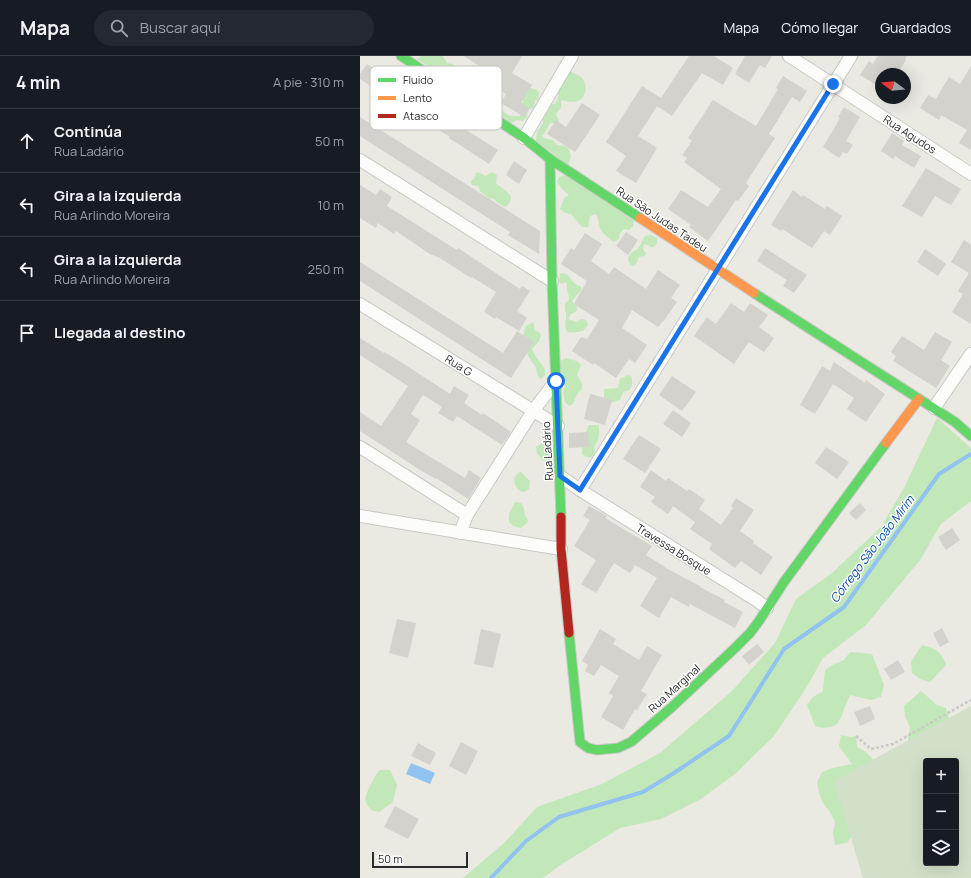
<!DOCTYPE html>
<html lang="es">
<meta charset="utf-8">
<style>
body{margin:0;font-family:Manrope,sans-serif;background:#242831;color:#f1f3f6}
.controls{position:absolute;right:12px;bottom:12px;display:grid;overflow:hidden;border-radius:4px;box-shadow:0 4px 16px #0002}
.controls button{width:36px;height:36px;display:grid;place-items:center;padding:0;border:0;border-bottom:1px solid #363941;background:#171b24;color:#f1f3f6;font:20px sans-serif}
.compass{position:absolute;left:515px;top:12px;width:36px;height:36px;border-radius:50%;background:#171b24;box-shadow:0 4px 16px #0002;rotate:286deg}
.scale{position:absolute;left:12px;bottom:10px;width:96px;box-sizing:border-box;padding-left:4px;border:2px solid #2c2c2c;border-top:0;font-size:11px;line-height:14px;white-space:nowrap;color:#2c2c2c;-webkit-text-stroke:3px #fff;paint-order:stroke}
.stop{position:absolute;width:12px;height:12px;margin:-9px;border:3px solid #1a73e8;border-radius:50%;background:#fff}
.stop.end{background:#1a73e8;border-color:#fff;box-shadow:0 1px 4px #0008}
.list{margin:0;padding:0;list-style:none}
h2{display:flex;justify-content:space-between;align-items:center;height:52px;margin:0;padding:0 16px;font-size:17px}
h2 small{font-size:13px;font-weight:400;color:#9ea1a6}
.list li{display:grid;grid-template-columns:26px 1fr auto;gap:12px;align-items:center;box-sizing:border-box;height:64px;padding:0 16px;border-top:1px solid #363941}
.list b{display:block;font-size:15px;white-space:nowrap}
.list p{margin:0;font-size:13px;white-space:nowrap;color:#9ea1a6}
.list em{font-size:13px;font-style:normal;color:#9ea1a6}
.icon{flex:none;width:22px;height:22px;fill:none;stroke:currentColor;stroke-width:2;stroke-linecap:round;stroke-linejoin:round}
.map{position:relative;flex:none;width:611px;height:822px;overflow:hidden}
header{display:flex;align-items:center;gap:24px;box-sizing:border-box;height:56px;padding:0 20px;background:#171b24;border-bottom:1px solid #363941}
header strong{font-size:19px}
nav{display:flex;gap:22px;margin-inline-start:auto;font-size:14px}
.search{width:280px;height:36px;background:#242831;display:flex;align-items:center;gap:10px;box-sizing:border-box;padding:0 14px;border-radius:22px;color:#9ea1a6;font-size:15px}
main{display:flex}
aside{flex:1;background:#171b24}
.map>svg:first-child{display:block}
</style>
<header>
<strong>Mapa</strong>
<div class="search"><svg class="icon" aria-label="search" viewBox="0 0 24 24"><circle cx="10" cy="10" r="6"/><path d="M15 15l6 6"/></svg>Buscar aquí</div>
<nav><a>Mapa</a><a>Cómo llegar</a><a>Guardados</a></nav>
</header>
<main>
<aside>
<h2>4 min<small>A pie · 310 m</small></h2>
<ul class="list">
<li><svg class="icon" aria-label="ahead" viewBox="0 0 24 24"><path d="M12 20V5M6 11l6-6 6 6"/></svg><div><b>Continúa</b><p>Rua Ladário</p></div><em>50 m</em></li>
<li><svg class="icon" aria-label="left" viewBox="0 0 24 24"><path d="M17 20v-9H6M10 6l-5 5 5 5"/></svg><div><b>Gira a la izquierda</b><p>Rua Arlindo Moreira</p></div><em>10 m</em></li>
<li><svg class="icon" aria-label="left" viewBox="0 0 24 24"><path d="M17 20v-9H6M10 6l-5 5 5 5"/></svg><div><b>Gira a la izquierda</b><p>Rua Arlindo Moreira</p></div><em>250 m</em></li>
<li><svg class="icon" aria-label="arrive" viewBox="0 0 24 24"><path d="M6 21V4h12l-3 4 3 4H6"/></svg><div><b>Llegada al destino</b></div></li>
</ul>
</aside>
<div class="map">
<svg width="611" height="822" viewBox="0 0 611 822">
<rect width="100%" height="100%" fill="#eae9e2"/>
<g fill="#c2e8b9">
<path d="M62,0H83L87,7L92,8C98,13 107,12 114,14C121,26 116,34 105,39L88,24L86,19L76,15L57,3Z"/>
<path d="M209,15C213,17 217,18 221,21C229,29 227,44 214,46C210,46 205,45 201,44V52L196,58L199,65L198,67H190L185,76L182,80L183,82L193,84L197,89L205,90L209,93L211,101L208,109L176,85L177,76L183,67V56L190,48H195L199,40L196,32Z"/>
<polygon points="171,32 177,34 179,37 178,44 175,44 174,53 168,52 167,62 162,65 157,64 151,67 138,57 142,55 150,60 160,60 161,48 163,46 163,42 167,33"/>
<path d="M118,116L126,120L132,116L137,119L136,127C143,134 160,140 145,151L138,147L134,143L128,142L120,135L118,130L112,129L111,126L112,124L114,123L116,117Z"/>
<path d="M205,119L274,165L273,170L269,174L264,173L260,177L259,183L254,186C248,182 240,176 239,168C238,163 238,162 236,158L230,160L228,171H222L211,158L205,157L200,153L204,142L209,139L202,133L197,126L199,121Z"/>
<path d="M290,179L297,182V187L294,191C290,192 288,188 284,188L283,193L286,198L284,200L279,201L276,208L274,210L271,209L268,205C268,197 273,197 278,192C281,189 282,184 285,180Z"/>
<path d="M202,217L207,218L214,227L221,231V234L212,245L217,251C217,256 215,256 211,258L208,263L216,266L221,263L226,264L228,269L223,275C219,276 210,277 207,276C203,268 207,265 206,258C205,254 205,251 205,247L209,244C210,240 206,234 207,228L206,226L201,228L199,226L200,218Z"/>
<path d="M173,266L175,274L180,277L181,279L179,285L172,293C174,297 176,302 179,305C183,310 186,312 185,319L181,323L179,322C177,318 177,313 175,310C166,297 159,287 166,270Z"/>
<path d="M206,302L217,305L221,309L217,319C219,323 223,326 222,331C221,336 221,334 218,337C214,342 216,348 209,350L205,346L203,336L205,331L196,307Z"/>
<path d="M268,319L271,320C274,328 272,335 263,336L260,344L250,347L244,343V333L258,332L260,323Z"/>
<polygon points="577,362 611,392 611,445 581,468 560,504 506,569 463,602 445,634 414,680 375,718 341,743 301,763 260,772 199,810 183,822 103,822 144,787 177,751 242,728 300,697 372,635 415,587 436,543 472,517 521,471 544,432"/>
<path d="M229,369H238L239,371V379L238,384L234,391L235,397L234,399L229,402L222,398C221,393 226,374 229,369Z"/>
<polygon points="183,387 191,394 193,402 189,406 182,404 177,397 176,391"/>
<path d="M160,415L170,425L169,433L164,436C157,435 154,429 154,422Z"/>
<path d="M155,446C165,446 163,452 165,459L168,464V466L161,472L153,470L149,466V458Z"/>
<path d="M562,589C576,593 581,595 586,609L570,626L560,623L552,617L551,606Z"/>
<path d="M490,596L512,598L524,629L521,641L511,644L490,639C480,657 484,678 455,670L447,649L453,641L463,635L465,614L474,608L484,604Z"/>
<polygon points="561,635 577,649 586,652 590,666 549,693 548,682 550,671 545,660 544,650"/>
<polygon points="481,679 491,681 496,680 497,691 506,696 514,704 493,778 487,787 475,789 473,777 475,766 470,756 463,747 459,737 457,726 462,716 472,712 492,708 479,690"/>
<path d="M20,714H30L37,729L33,746L19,756L13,755C0,745 7,737 13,724C16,720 16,717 20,714Z"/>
</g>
<path fill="#d2e0c9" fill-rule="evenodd" d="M611,650V822H503L474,725ZM566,705H596V807H566Z"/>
<polygon fill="#91c2f0" points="51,707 75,717 70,728 46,718"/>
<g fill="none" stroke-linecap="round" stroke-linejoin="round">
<polyline stroke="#91c2f0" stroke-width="4" points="131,822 166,785 199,761 283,736 314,717 369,680 424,593 484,551 579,418 611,398"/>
</g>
<g fill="#d3d2cc">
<polygon points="104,0 162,0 152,17 172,29 161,47 170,52 164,61 141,47 146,38 129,27 125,35 112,26 121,11"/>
<polygon points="329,0 354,0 373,12 363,29 342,17 312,60 297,50 278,80 297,92 276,127 256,115 266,100 246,86 282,30 301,42"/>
<polygon points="385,0 412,0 405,12 400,9 389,27 375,18"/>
<polygon points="518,0 547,0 545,3 546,4 537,18 521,18 521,32 500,19 509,5 513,8"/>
<polygon points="7,8 51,37 52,36 65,45 64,46 88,60 87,62 138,94 129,108 89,82 90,81 66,66 67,65 33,44 33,45 0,23 0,18"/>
<polygon points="611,10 611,94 599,87 607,74 581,59 579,64 560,52 568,39 576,43 589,21 600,28"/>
<polygon points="423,20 447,35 440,46 432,41 409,78 415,82 386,127 389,130 378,145 376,144 348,185 329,171 331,169 308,153 321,134 348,151 361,133 324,106 327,102 322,99 332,85 328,82 353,44 396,70 418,33 416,32"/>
<polygon points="222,47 240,59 215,96 187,78 196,64 206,71"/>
<polygon points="484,51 500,61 486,85 493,89 487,98 483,96 479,102 463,91 480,62 478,61"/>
<polygon points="0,61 180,175 179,198 148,179 150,176 0,80"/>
<polygon points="532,77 544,85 542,89 561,100 554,112 535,100 533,103 521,95"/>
<polygon points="154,105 167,114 159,128 146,119"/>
<polygon points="566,112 601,133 591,149 575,140 562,161 542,150"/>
<polygon points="0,129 16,139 20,133 32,141 27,150 97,194 98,192 160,233 162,230 170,235 157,255 167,262 159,275 136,261 135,263 124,256 136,236 112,221 111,222 80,202 70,198 36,175 34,178 18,167 16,172 0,162"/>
<polygon points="433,134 442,141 443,139 465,153 467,150 482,160 470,179 464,175 452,192 422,173 421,175 411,169"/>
<polygon points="266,176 278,184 268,199 256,190"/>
<polygon points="225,177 242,188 231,205 249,218 254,211 286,233 298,214 320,229 311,242 317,246 303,266 302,266 298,271 272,254 262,272 287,289 275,307 269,303 256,322 234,307 233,309 212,295 221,281 227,283 239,264 214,248 227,225 201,208 211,192 214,194"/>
<polygon points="604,184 611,189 611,268 592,256 603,238 598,235 609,217 591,206"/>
<polygon points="405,192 447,219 434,237 423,230 427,224 397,205"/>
<polygon points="565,193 586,208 578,220 557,206"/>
<polygon points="0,206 143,297 157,275 174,286 151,322 0,225"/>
<polygon points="371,247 384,256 390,247 408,259 399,271 414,282 404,296 389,286 374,308 334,280 347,261 356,268"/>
<polygon points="575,276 592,286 581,304 590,310 576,332 533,305 536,300 531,296 542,280 564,294"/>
<polygon points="0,282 24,297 24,296 41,306 90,338 94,330 109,339 104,347 122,359 123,357 151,376 142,389 97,360 93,366 78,357 82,351 63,339 51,358 60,364 46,386 105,422 109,414 121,422 108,443 76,422 76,423 60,414 0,375 0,356 21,370 48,330 0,299"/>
<polygon points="474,306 505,327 506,324 525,338 506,366 487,353 494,342 473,328 455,358 440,349 462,310 470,315"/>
<polygon points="312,320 336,336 322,355 299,339"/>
<polygon points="230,338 252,344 245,369 224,363"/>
<polygon points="313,354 331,367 322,381 303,368"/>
<polygon points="228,376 229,391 209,392 209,377"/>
<polygon points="279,379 301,393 285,417 263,403"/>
<polygon points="466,391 489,406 477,423 455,407"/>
<polygon points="291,414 306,425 308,422 327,435 329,433 345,444 339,453 361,469 373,452 371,450 376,442 394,454 380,475 394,485 393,487 413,501 401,519 381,505 375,512 349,493 352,488 330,473 335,466 313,450 308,458 291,446 295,441 280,431"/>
<polygon points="500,447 506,454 496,464 489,457"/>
<polygon points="229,450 247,460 245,462 292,490 286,499 305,511 304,511 340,530 340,531 365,544 364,546 383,556 375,572 330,548 329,551 311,541 299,562 280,550 297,522 275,509 270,517 254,507 236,537 221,528 236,504 214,490 230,464 223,460"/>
<polygon points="592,472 600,484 586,494 578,481"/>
<polygon points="37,563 56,567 48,602 29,597"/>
<polygon points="582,572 589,586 580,591 573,577"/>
<polygon points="121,573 141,578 133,612 114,608"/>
<polygon points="240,573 256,583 253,588 279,604 287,590 302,599 281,635 287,638 277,654 275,653 263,674 241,661 253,640 249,637 259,620 241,609 234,620 225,615 228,609 222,605"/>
<polygon points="397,588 404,596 389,609 382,600"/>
<polygon points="538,604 545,616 531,624 524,613"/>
<polygon points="510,650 515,663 500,670 494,656"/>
<polygon points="101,686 118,695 106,719 89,710"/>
<polygon points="58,687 76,697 70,709 51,700"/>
<polygon points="35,750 59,763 48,783 24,771"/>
</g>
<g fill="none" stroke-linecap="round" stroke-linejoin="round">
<defs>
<g id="street">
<polyline points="429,0 611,118"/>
<polyline points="164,82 212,0"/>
<polyline points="0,104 192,225"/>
<polyline points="0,248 198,370"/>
<polyline points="574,352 611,298"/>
<polyline points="0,391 107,459 100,477"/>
<polyline points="200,420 220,434 491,0"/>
<polyline points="220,434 396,544 407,552"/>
<polyline points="107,459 173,355 196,325"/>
<polyline points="0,460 201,493"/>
</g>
<g id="fast">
<polyline points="41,0 164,82 190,103 280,162"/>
<polyline points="190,103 192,225 201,461"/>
<polyline points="394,237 595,366 611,380"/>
<polyline points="209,577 220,686 228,692 237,694 258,692 271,686 312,651 375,592 390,577 399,565 424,526 526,387"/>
</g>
<g id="slow">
<polyline points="280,162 394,237"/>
<polyline points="526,387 559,343"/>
</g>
<polyline id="jam" points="201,461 201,493 209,577"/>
</defs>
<use href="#street" stroke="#c8c8c7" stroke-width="14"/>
<use href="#fast" stroke="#c8c8c7" stroke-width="11"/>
<use href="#slow" stroke="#c8c8c7" stroke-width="11"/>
<use href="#jam" stroke="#c8c8c7" stroke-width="11"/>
<polyline stroke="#cacac9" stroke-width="2.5" stroke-dasharray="3 2" stroke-linecap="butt" points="496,680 511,693 533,688 611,644"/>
<use href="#street" stroke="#fcfcfb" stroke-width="12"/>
<use href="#fast" stroke="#63d668" stroke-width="9"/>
<use href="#slow" stroke="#ff974d" stroke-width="9"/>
<use href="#jam" stroke="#b3261e" stroke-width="9"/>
</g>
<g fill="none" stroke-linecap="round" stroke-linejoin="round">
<polyline stroke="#1a73e8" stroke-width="5" points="196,325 200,420 220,434 473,28"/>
</g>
<g text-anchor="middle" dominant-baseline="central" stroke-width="3" stroke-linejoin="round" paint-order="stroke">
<g font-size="11" fill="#2c2c2c" stroke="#fff">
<text transform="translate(550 78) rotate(33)">Rua Agudos</text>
<text transform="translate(302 163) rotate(34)">Rua São Judas Tadeu</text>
<text transform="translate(99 309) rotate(32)">Rua G</text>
<text transform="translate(187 395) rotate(-93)">Rua Ladário</text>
<text transform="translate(314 493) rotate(32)">Travessa Bosque</text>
<text transform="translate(314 632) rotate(-42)">Rua Marginal</text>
</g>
<g font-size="12" font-style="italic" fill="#064ba6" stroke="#fff">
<text transform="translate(512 493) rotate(-53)">Córrego São João Mirim</text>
</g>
</g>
<rect x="10" y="10" width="132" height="64" rx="6" fill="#fff" stroke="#c0c0c0" stroke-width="1"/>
<rect x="18" y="22" width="18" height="4" fill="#63d668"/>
<rect x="18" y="40" width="18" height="4" fill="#ff974d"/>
<rect x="18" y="58" width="18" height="4" fill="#b3261e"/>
<g font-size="11" fill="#2c2c2c">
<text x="43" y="28">Fluido</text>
<text x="43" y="46">Lento</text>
<text x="43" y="64">Atasco</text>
</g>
</svg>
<div class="controls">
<button>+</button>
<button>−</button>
<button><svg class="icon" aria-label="layers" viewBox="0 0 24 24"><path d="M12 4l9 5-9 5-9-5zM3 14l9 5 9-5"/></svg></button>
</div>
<svg class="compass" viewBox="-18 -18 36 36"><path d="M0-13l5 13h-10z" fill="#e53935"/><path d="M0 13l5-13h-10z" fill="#9ea1a6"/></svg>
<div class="scale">50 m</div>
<div class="stop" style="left:196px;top:325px"></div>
<div class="stop end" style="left:473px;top:28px"></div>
</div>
</main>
